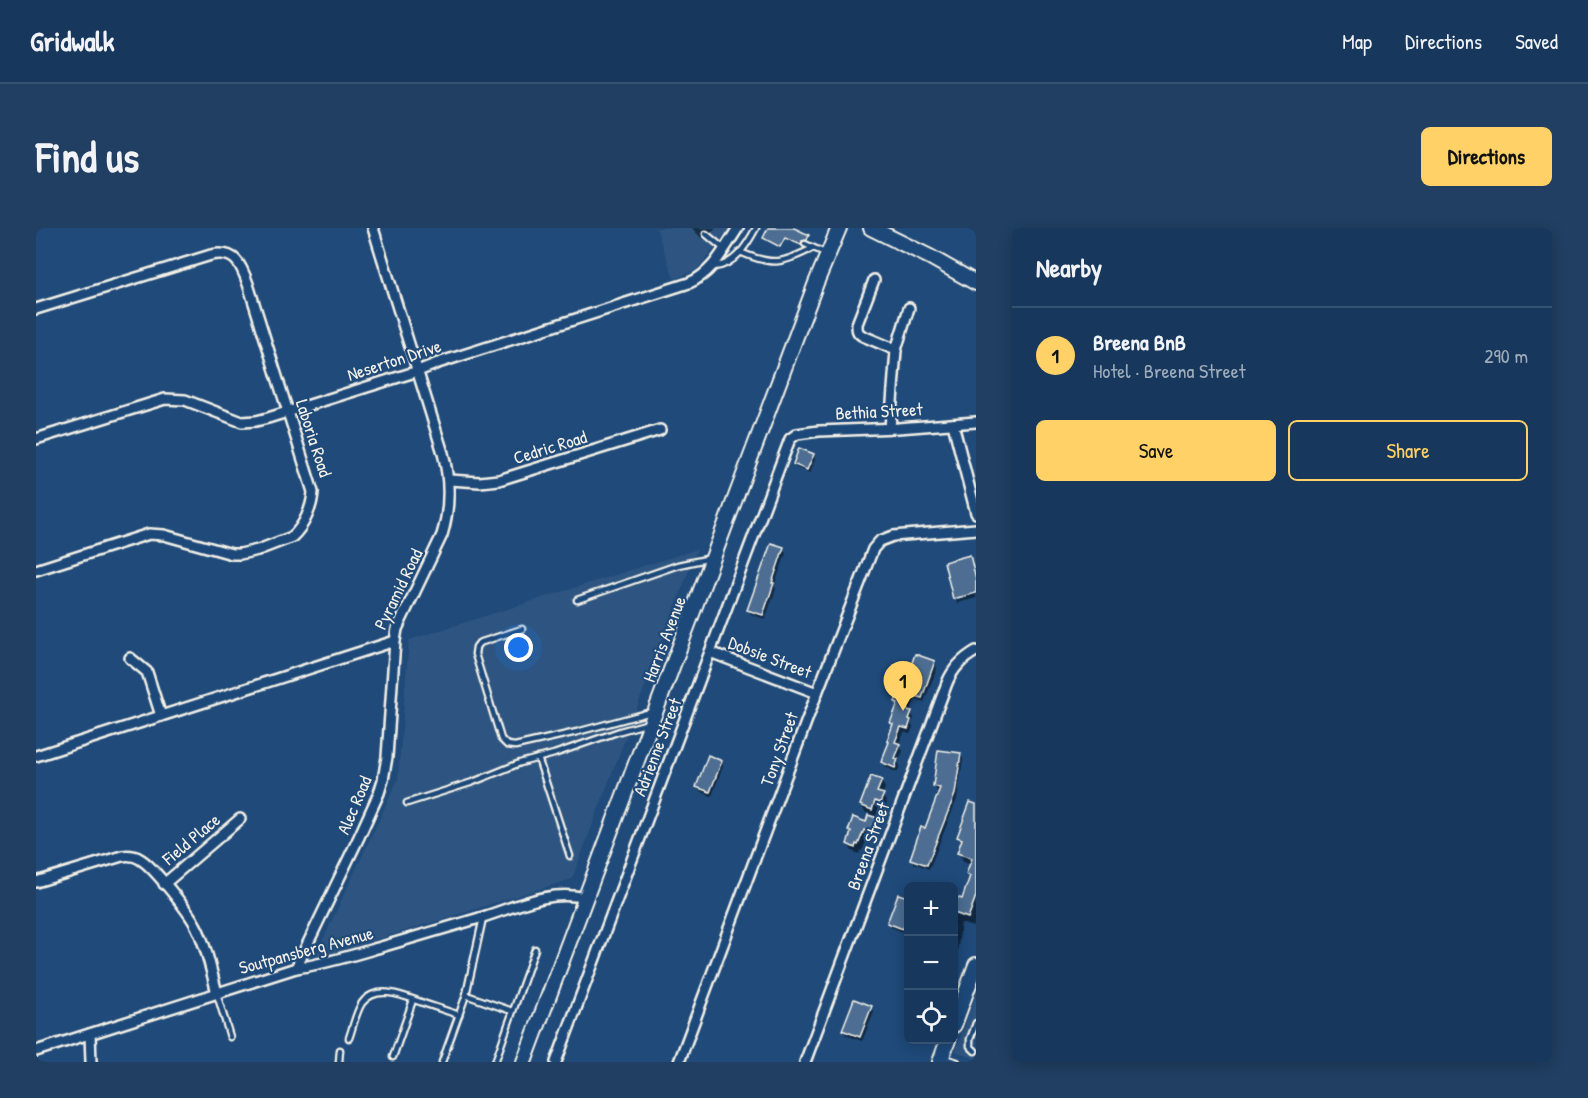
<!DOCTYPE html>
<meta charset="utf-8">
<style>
body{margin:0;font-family:"Patrick Hand",sans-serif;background:#203f62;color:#f1f3f6}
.controls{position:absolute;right:18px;bottom:18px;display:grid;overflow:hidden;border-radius:9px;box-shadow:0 3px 15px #0003}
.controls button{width:54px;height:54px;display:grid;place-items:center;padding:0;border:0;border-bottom:2px solid #365272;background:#17385c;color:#f1f3f6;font:30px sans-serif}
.you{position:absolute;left:483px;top:420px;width:21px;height:21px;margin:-15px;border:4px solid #fff;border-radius:50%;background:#1a73e8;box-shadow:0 0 0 9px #1a73e833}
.badge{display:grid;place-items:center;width:39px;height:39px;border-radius:50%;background:#ffd166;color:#111;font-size:20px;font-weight:700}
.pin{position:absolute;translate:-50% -50px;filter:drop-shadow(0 2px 3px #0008)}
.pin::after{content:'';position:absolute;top:32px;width:21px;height:18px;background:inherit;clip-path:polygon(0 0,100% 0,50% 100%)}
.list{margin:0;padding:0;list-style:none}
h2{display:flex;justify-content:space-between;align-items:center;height:78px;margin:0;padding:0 24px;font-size:26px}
h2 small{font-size:20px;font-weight:400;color:#9eacbb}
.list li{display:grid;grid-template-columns:39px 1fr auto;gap:18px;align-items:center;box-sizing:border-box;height:96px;padding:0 24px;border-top:2px solid #365272}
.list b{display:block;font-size:22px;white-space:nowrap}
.list p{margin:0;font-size:20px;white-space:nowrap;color:#9eacbb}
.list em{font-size:20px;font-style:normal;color:#9eacbb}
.actions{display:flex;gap:12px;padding:18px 24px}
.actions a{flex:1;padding:14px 0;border:2px solid #ffd166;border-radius:9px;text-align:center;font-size:21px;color:#ffd166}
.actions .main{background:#ffd166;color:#111}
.icon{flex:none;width:33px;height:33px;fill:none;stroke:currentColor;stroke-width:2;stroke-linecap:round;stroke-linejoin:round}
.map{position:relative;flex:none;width:940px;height:834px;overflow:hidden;border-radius:9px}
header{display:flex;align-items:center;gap:36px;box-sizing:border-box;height:84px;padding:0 30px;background:#17385c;border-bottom:2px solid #365272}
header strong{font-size:28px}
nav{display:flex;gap:33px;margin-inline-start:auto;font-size:21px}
.intro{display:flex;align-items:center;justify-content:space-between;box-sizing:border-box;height:144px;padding:0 36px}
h1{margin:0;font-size:42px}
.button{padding:15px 27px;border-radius:9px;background:#ffd166;color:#111;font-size:21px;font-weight:700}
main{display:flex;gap:36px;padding:0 36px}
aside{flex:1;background:#17385c;border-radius:9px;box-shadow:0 3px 15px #0003}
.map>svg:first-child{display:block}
</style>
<header>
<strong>Gridwalk</strong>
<nav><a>Map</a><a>Directions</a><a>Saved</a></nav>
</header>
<div class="intro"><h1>Find us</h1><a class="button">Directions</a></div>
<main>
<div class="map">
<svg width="940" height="834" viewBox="0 0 940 834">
<rect width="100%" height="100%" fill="#1f4a7a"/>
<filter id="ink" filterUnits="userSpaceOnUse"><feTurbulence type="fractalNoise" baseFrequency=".0167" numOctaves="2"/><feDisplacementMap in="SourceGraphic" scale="12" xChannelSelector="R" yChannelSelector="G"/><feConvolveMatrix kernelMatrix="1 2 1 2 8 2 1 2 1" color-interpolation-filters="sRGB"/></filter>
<g filter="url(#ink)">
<g fill="#2d5581">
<polygon points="620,0 694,0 661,42 638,51"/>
<polygon points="661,321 536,651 278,731 362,551 373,412"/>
<polygon points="940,768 940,831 919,823"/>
</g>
<g fill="#0007">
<polygon points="656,0 680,0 667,12"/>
<polygon points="733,0 754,0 773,10 772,13 766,14 765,18 749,11 745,19 729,12 728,10"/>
<polygon points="777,227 779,231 774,245 761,240 759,236"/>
<polygon points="747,320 750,325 738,358 740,361 729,391 715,386 712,382"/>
<polygon points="940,366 940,370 921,375 920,372"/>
<polygon points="898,434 901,440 888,474 879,471 874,484 878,490 875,496 877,499 874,506 868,504 863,517 867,523 862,534 864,538 861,544 849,539 846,534 854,516 852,513 858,498 856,495 863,478 860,474 867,465"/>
<polygon points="924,527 927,531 921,571 893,641 878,635 875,631 889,602 905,563 901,563 898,558"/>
<polygon points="685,534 687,538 676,568 664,563 661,559"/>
<polygon points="845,553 849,560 846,567 851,575 848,581 843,579 840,588 829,584 825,577"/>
<polygon points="935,576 940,578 940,691 937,699 925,695 921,727 918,727 918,670 927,673 934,650 932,646 935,637 928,634 923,625 926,615 923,609"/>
<polygon points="840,591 844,599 839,611 832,608 826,623 824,622 823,626 816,623 812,616 816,607 814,603"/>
<polygon points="873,671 873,697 869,705 855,699 852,695"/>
<polygon points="835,780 838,784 826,813 810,807 808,802"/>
</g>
<g fill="#4d6e92" stroke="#f4f1e8" stroke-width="1.5">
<polygon points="732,0 758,0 773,7 771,12 766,13 765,17 749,10 744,19 727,10"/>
<polygon points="763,220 778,226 771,242 757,236"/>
<polygon points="735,315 748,319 736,355 738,355 727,387 711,382"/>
<polygon points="934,327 940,352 940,365 917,371 908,334"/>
<polygon points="879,426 899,433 886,470 876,467 871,482 876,483 873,491 875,492 872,501 865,499 859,514 865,516 859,530 862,531 859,540 845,534 853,514 851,513 857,496 854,495 862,475 859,474 863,462 866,463"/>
<polygon points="902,522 925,525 919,566 891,637 874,631 885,599 889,600 904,560 897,558"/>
<polygon points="672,527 686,533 674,564 660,559"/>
<polygon points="835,548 846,552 841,564 848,566 844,575 839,573 836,582 824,577"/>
<polygon points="934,574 940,576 940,668 932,690 918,685 918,668 926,671 934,648 930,646 936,630 921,625 926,611 921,609"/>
<polygon points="832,587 841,590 835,605 828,602 822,617 820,616 819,620 811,616 815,604 812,603 817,589 830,594"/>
<polygon points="862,666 873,669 873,687 867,701 851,695"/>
<polygon points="818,771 836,778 824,809 806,802"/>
</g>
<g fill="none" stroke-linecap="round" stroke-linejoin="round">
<defs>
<g id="lane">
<polyline points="670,6 688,21"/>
<polyline points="769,16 791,26"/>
<path d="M704,24C736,38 746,36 777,20"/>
<path d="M678,39C699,37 711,17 720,0"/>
<polyline points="541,372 642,337 675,330"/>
<polyline points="486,401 443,415 440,419 439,426 465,511 471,517 479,518 541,504 615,484"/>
<polyline points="502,530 534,628"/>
<polyline points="371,575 437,554 484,535 518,526 584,503 613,495"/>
<polyline points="181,766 194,809"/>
<polyline points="430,767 476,783"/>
<path d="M313,810C317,799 320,784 326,775C341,755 370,769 387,775C399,779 411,783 423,787"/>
<polyline points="939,823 934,818 934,811 940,795"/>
<polyline points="357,829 377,772"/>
<polyline points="908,830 921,834"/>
<polyline points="303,834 304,822"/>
<polyline points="406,834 430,767 447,690"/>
<polyline points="459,834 499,721"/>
</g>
<g id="street">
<path d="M838,52L821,96C821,102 821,105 827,108L860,122"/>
<path d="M0,81L175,27C199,22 205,36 212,56L277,264C276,280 268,298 256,309L222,322L204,326H196L128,307L113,306L0,342"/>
<polyline points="917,196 940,285"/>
<polyline points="854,200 860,122 873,80"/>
<path d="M0,211L129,171L149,172L206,194L220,193L232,190L382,143L402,135L653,55C677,45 688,21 702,0"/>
<polyline points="413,252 444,254 463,252 624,202"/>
<polyline points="674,424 781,465"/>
<polyline points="94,430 111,444 125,488"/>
<path d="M0,528L359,413L361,401L406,307C414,280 414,252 407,225L337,0"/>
<path d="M0,654L86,628C93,627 98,627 104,631C117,638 153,684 160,698C171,719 175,743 181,765"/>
<polyline points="128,656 204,591"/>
<polyline points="260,740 323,609 343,565 347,552 351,529 359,413"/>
<polyline points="54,806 55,834"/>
<path d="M0,823L260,740C289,736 317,727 345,719C379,709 413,699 447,689C482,678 514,661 550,670"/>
<polyline points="520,834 754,211 761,206 783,203 862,200 940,194"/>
<polyline points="643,834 781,465 837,321 844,313 857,308 940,301"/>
<path d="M769,834L911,455C917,440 926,431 940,423"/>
</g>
<g id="secondary">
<polyline points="835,0 894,29 940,55"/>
<polyline points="918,797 940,737"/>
<polyline points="488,834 780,55 803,0"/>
<polyline points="904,834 912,812"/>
</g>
</defs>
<use href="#lane" stroke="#f4f1e8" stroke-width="9"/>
<use href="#street" stroke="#f4f1e8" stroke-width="14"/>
<use href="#secondary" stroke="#f4f1e8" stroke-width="18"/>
<use href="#lane" stroke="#1f4a7a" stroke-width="4.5"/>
<use href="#street" stroke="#1f4a7a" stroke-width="9"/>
<use href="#secondary" stroke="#1f4a7a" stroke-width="14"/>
</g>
</g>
<g text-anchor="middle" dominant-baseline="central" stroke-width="4.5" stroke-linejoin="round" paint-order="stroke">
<g font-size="18" fill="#f4f1e8" stroke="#1f4a7a">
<text transform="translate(358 132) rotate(-18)">Neserton Drive</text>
<text transform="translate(843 183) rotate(-3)">Bethia Street</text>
<text transform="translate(278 210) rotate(72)">Laboria Road</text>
<text transform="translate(514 219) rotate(-17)">Cedric Road</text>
<text transform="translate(362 361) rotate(-64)">Pyramid Road</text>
<text transform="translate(628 411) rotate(-69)">Harris Avenue</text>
<text transform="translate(734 429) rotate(21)">Dobsie Street</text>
<text transform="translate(621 519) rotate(-69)">Adrienne Street</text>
<text transform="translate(743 521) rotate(-70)">Tony Street</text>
<text transform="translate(318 577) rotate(-67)">Alec Road</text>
<text transform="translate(155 611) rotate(-40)">Field Place</text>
<text transform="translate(832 618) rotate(-70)">Breena Street</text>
<text transform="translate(270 722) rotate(-15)">Soutpansberg Avenue</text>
</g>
</g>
</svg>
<div class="controls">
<button>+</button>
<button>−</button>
<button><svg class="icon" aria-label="locate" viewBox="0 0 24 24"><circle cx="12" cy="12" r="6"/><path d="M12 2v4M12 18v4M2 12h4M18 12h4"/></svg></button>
</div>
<div class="you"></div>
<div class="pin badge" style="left:867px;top:483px">1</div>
</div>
<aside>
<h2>Nearby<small></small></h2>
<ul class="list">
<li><span class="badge">1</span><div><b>Breena BnB</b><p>Hotel · Breena Street</p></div><em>290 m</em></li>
</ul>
<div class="actions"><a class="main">Save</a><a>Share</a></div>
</aside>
</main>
